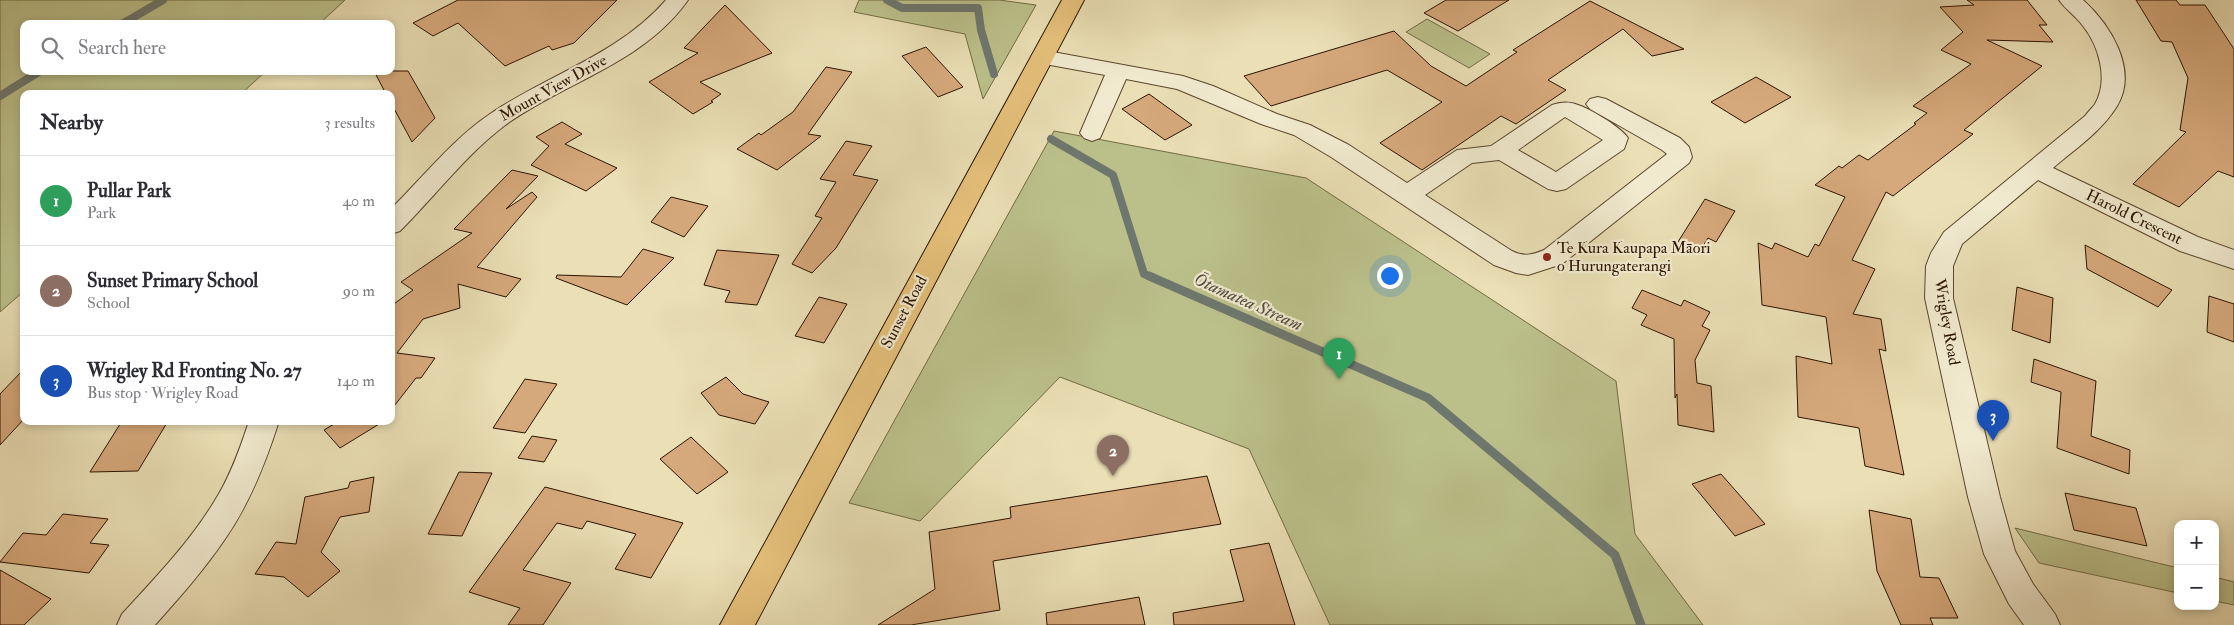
<!DOCTYPE html>
<meta charset="utf-8">
<style>
body{margin:0;font-family:"IM FELL Double Pica",serif;background:#f7f7f7;color:#2b2b33}
.controls{position:absolute;right:15px;bottom:15px;display:grid;overflow:hidden;border-radius:10px;box-shadow:0 2px 8px #0003}
.controls button{width:45px;height:45px;display:grid;place-items:center;padding:0;border:0;border-bottom:1px solid #e1e1e2;background:#fff;color:#2b2b33;font:25px sans-serif}
.you{position:absolute;left:1389px;top:275px;width:18px;height:18px;margin:-12px;border:4px solid #fff;border-radius:50%;background:#1a73e8;box-shadow:0 0 0 8px #1a73e833}
.badge{display:grid;place-items:center;width:32px;height:32px;border-radius:50%;background:#8f2418;color:#fff;font-size:16px;font-weight:700}
.pin{position:absolute;translate:-50% -41px;filter:drop-shadow(0 1px 2px #0008)}
.pin::after{content:'';position:absolute;top:26px;width:18px;height:15px;background:inherit;clip-path:polygon(0 0,100% 0,50% 100%)}
.list{margin:0;padding:0;list-style:none}
h2{display:flex;justify-content:space-between;align-items:center;height:65px;margin:0;padding:0 20px;font-size:21px}
h2 small{font-size:16px;font-weight:400;color:#7c7c81}
.list li{display:grid;grid-template-columns:32px 1fr auto;gap:15px;align-items:center;box-sizing:border-box;height:90px;padding:0 20px;border-top:1px solid #e1e1e2}
.list b{display:block;font-size:19px;white-space:nowrap}
.list p{margin:0;font-size:16px;white-space:nowrap;color:#7c7c81}
.list em{font-size:16px;font-style:normal;color:#7c7c81}
.icon{flex:none;width:28px;height:28px;fill:none;stroke:currentColor;stroke-width:2;stroke-linecap:round;stroke-linejoin:round}
.map{position:relative;flex:none;width:2234px;height:625px;overflow:hidden}
.search{position:absolute;background:#fff;box-shadow:0 2px 8px #0003;left:20px;top:20px;width:375px;height:55px;display:flex;align-items:center;gap:12px;box-sizing:border-box;padding:0 18px;border-radius:10px;color:#7c7c81;font-size:19px}
.panel{position:absolute;background:#fff;box-shadow:0 2px 8px #0003;left:20px;top:90px;width:375px;height:335px;border-radius:10px}
.map>svg:first-child{display:block}
</style>
<div class="map">
<svg width="2234" height="625" viewBox="0 0 2234 625">
<rect width="100%" height="100%" fill="#eadfb5"/>
<filter id="stains"><feTurbulence type="fractalNoise" baseFrequency=".004" numOctaves="4"/><feColorMatrix values="0 0 0 0 .2 0 0 0 0 .09 0 0 0 0 .02 0 0 0 .5 -.17"/></filter>
<radialGradient id="worn" r=".72"><stop offset=".6" stop-color="#630" stop-opacity="0"/><stop offset="1" stop-color="#630" stop-opacity=".3"/></radialGradient>
<g fill="#bbc08a" stroke="#736a45">
<polygon points="0,0 345,0 319,24 24,24 24,71 266,71 241,94 24,94 24,291 0,312"/>
<polygon points="859,0 999,0 1036,5 983,99 965,34 854,12"/>
<polygon points="1427,19 1490,54 1469,68 1406,32"/>
<polygon points="1054,131 1306,178 1616,381 1635,534 1703,625 1330,625 1249,449 1060,377 920,521 849,503"/>
<polygon points="2015,528 2178,568 2178,593 2039,563"/>
<polygon points="2215,577 2234,582 2234,605 2215,601"/>
</g>
<g fill="none" stroke-linecap="round" stroke-linejoin="round">
<g stroke="#6e776e" stroke-width="8">
<polyline points="887,0 902,8 978,8 981,30 994,74"/>
<polyline points="122,24 163,0"/>
<polyline points="0,96 40,71"/>
<polyline points="1051,139 1113,175 1144,274 1152,277"/>
</g>
<polyline stroke="#6e776e" stroke-width="9" points="1149,276 1428,398 1615,555 1641,625"/>
</g>
<g fill="#d6a97c" stroke="#2b1300">
<polygon points="458,0 617,0 574,43 552,50 549,46 505,66 458,23 433,36 413,23"/>
<polygon points="1446,0 1509,0 1458,31 1424,13"/>
<polygon points="1967,0 2027,0 2047,25 2039,25 2053,42 1987,40 2042,66 1964,130 1973,134 1893,196 1886,192 1852,260 1875,269 1853,314 1881,319 1886,351 1879,349 1904,475 1865,466 1859,428 1798,417 1796,356 1832,364 1826,317 1762,305 1758,243 1772,249 1775,243 1808,257 1815,244 1819,246 1845,197 1815,185 1839,166 1842,168 1859,155 1868,160 1916,124 1914,123 1927,113 1913,106 1971,64 1941,50 1963,32 1940,7 1974,5"/>
<polygon points="2136,0 2176,0 2180,5 2205,5 2234,49 2234,177 2218,171 2179,207 2133,184 2186,132 2180,130 2188,78 2172,42 2161,41"/>
<polygon points="1590,1 1684,49 1652,56 1623,29 1548,80 1566,90 1516,124 1501,116 1422,170 1380,143 1442,102 1387,70 1271,106 1244,76 1394,31 1431,66 1466,86 1517,52 1513,50"/>
<polygon points="725,5 772,53 700,82 721,94 711,101 713,102 693,114 649,82 698,53 684,48"/>
<polygon points="926,47 963,87 938,97 902,56"/>
<polygon points="826,67 852,72 808,134 821,136 777,170 737,149 759,133 761,135 793,112"/>
<polygon points="374,71 408,71 435,118 412,142 391,103 391,94 386,94"/>
<polygon points="1756,77 1791,97 1745,123 1711,102"/>
<polygon points="1149,94 1192,125 1165,140 1122,109"/>
<polygon points="562,122 582,134 565,144 617,168 586,191 531,165 549,146 536,137"/>
<polygon points="846,141 872,146 853,175 878,180 836,248 812,273 792,264 822,218 815,216 836,182 820,179"/>
<polygon points="512,170 538,176 506,209 532,192 537,197 477,267 521,279 506,297 458,284 460,308 423,319 397,353 435,358 421,378 416,378 391,410 391,306 413,290 401,282 472,233 454,229"/>
<polygon points="671,197 708,206 684,237 651,222"/>
<polygon points="1705,199 1735,211 1716,242 1708,238 1698,254 1676,245"/>
<polygon points="2085,245 2172,290 2158,307 2087,269"/>
<polygon points="643,249 674,258 627,305 556,278 557,275 621,277"/>
<polygon points="717,250 779,255 757,305 725,302 730,291 704,285"/>
<polygon points="2017,287 2053,298 2050,343 2012,330"/>
<polygon points="1642,290 1681,306 1684,300 1710,312 1702,326 1710,330 1695,360 1697,383 1711,386 1714,432 1678,425 1677,394 1675,398 1674,339 1641,325 1647,315 1632,308"/>
<polygon points="2209,296 2234,304 2234,342 2207,332"/>
<polygon points="819,297 847,304 824,343 795,336"/>
<polygon points="2034,359 2096,381 2091,436 2130,450 2129,474 2057,448 2061,392 2031,382"/>
<polygon points="24,369 24,419 0,445 0,394"/>
<polygon points="726,377 743,394 769,402 755,424 719,415 701,393"/>
<polygon points="525,379 557,384 525,433 493,428"/>
<polygon points="122,421 168,421 138,471 90,472"/>
<polygon points="339,421 384,421 340,448 324,430"/>
<polygon points="532,436 557,440 544,462 518,458"/>
<polygon points="691,437 728,472 697,494 660,459"/>
<polygon points="459,472 492,473 462,536 428,534"/>
<polygon points="1721,474 1765,524 1735,536 1692,484"/>
<polygon points="1207,476 1221,524 993,561 1000,610 911,625 878,625 935,589 929,532 1011,518 1010,507"/>
<polygon points="374,477 369,512 340,517 321,552 340,571 308,597 284,577 255,574 276,542 296,544 305,497 348,488 350,482"/>
<polygon points="545,487 683,523 651,578 615,569 636,534 587,521 582,529 557,523 523,570 571,583 543,625 508,625 520,608 469,592"/>
<polygon points="2065,493 2136,508 2147,546 2074,530"/>
<polygon points="1869,510 1911,519 1920,577 1939,578 1958,618 1930,618 1933,625 1901,625 1877,571"/>
<polygon points="63,514 108,519 90,543 109,545 89,573 0,562 23,533 46,535"/>
<polygon points="1269,543 1295,625 1174,625 1173,613 1244,601 1230,550"/>
<polygon points="0,570 51,599 24,625 0,625"/>
<polygon points="1139,597 1145,625 1047,625 1046,613"/>
</g>
<g fill="none" stroke-linecap="round" stroke-linejoin="round">
<defs>
<g id="minor">
<path d="M666,0H688C643,64 564,82 504,126C467,154 433,198 400,231L391,234V209C422,178 454,138 490,114C549,74 618,55 666,0Z"/>
<path d="M2059,0H2083C2110,24 2139,70 2117,106C2102,131 2075,149 2053,168L2198,237L2234,250V269L2180,251L2038,180L1962,244L1953,266V298L2000,497L2015,551L2033,584L2055,614L2060,625H2024L2009,604L1984,554L1968,497L1925,298L1926,266L1931,253L1944,232L2085,116C2088,112 2092,108 2095,104C2109,80 2099,46 2083,26C2076,16 2066,10 2059,0Z"/>
<path d="M1042,50L1183,76L1213,86L1277,114L1310,125L1349,145L1407,183L1457,150L1491,146L1552,105C1558,103 1565,102 1571,103C1585,105 1621,127 1628,138L1624,149L1566,189L1557,191L1548,189L1499,160L1472,163L1425,195L1512,251C1524,257 1532,255 1544,250L1667,154L1662,150L1590,109L1586,104L1590,99L1598,97L1606,99L1680,138L1689,147L1692,157L1689,163L1562,264L1528,275L1516,273L1494,265L1331,157L1294,135L1261,124L1177,89L1126,79L1100,138L1092,141L1084,138L1080,133L1105,75L1034,62L1031,57L1034,52ZM1565,117L1603,140L1556,172L1518,150Z"/>
<path d="M249,421H279C266,462 250,503 225,539C204,570 180,597 155,625H117L122,614C155,578 189,543 214,502C230,477 240,449 249,421Z"/>
</g>
<polygon id="major" points="1062,0 1084,0 755,625 720,625"/>
</defs>
<use href="#minor" stroke="#5b462d" stroke-width="2"/>
<use href="#major" stroke="#2b1300" stroke-width="2"/>
<use href="#minor" fill="#f1eacf" fill-rule="evenodd"/>
<use href="#major" fill="#e5c07a" fill-rule="evenodd"/>
</g>
<circle fill="#8f2418" stroke="#f1eacf" stroke-width="2" cx="1547" cy="257" r="5"/>
<g text-anchor="middle" dominant-baseline="central" stroke-width="4.5" stroke-linejoin="round" paint-order="stroke">
<g font-size="16" fill="#2b1300" stroke="#f1eacf">
<text transform="translate(553 88) rotate(-29)">Mount View Drive</text>
<text transform="translate(2134 217) rotate(26)">Harold Crescent</text>
<text transform="translate(904 312) rotate(-62)">Sunset Road</text>
<text transform="translate(1947 322) rotate(80)">Wrigley Road</text>
</g>
<g font-size="16" fill="#2b1300" stroke="#f1eacf" text-anchor="start">
<text x="1557" y="248">Te Kura Kaupapa Māori<tspan x="1557" dy="18">o Hurungaterangi</tspan></text>
</g>
<g font-size="18" font-style="italic" fill="#524d40" stroke="#f1eacf">
<text transform="translate(1248 302) rotate(24)">Ōtamatea Stream</text>
</g>
</g>
<rect width="100%" height="100%" filter="url(#stains)"/>
<rect width="100%" height="100%" fill="url(#worn)"/>
</svg>
<div class="controls">
<button>+</button>
<button>−</button>
</div>
<div class="you"></div>
<div class="pin badge" style="left:1339px;top:379px;background:#2e9e5b">1</div>
<div class="pin badge" style="left:1113px;top:476px;background:#8d6e63">2</div>
<div class="pin badge" style="left:1993px;top:441px;background:#1a4fb4">3</div>
<div class="search"><svg class="icon" aria-label="search" viewBox="0 0 24 24"><circle cx="10" cy="10" r="6"/><path d="M15 15l6 6"/></svg>Search here</div>
<section class="panel">
<h2>Nearby<small>3 results</small></h2>
<ul class="list">
<li><span class="badge" style="background:#2e9e5b">1</span><div><b>Pullar Park</b><p>Park</p></div><em>40 m</em></li>
<li><span class="badge" style="background:#8d6e63">2</span><div><b>Sunset Primary School</b><p>School</p></div><em>90 m</em></li>
<li><span class="badge" style="background:#1a4fb4">3</span><div><b>Wrigley Rd Fronting No. 27</b><p>Bus stop · Wrigley Road</p></div><em>140 m</em></li>
</ul>
</section>
</div>
